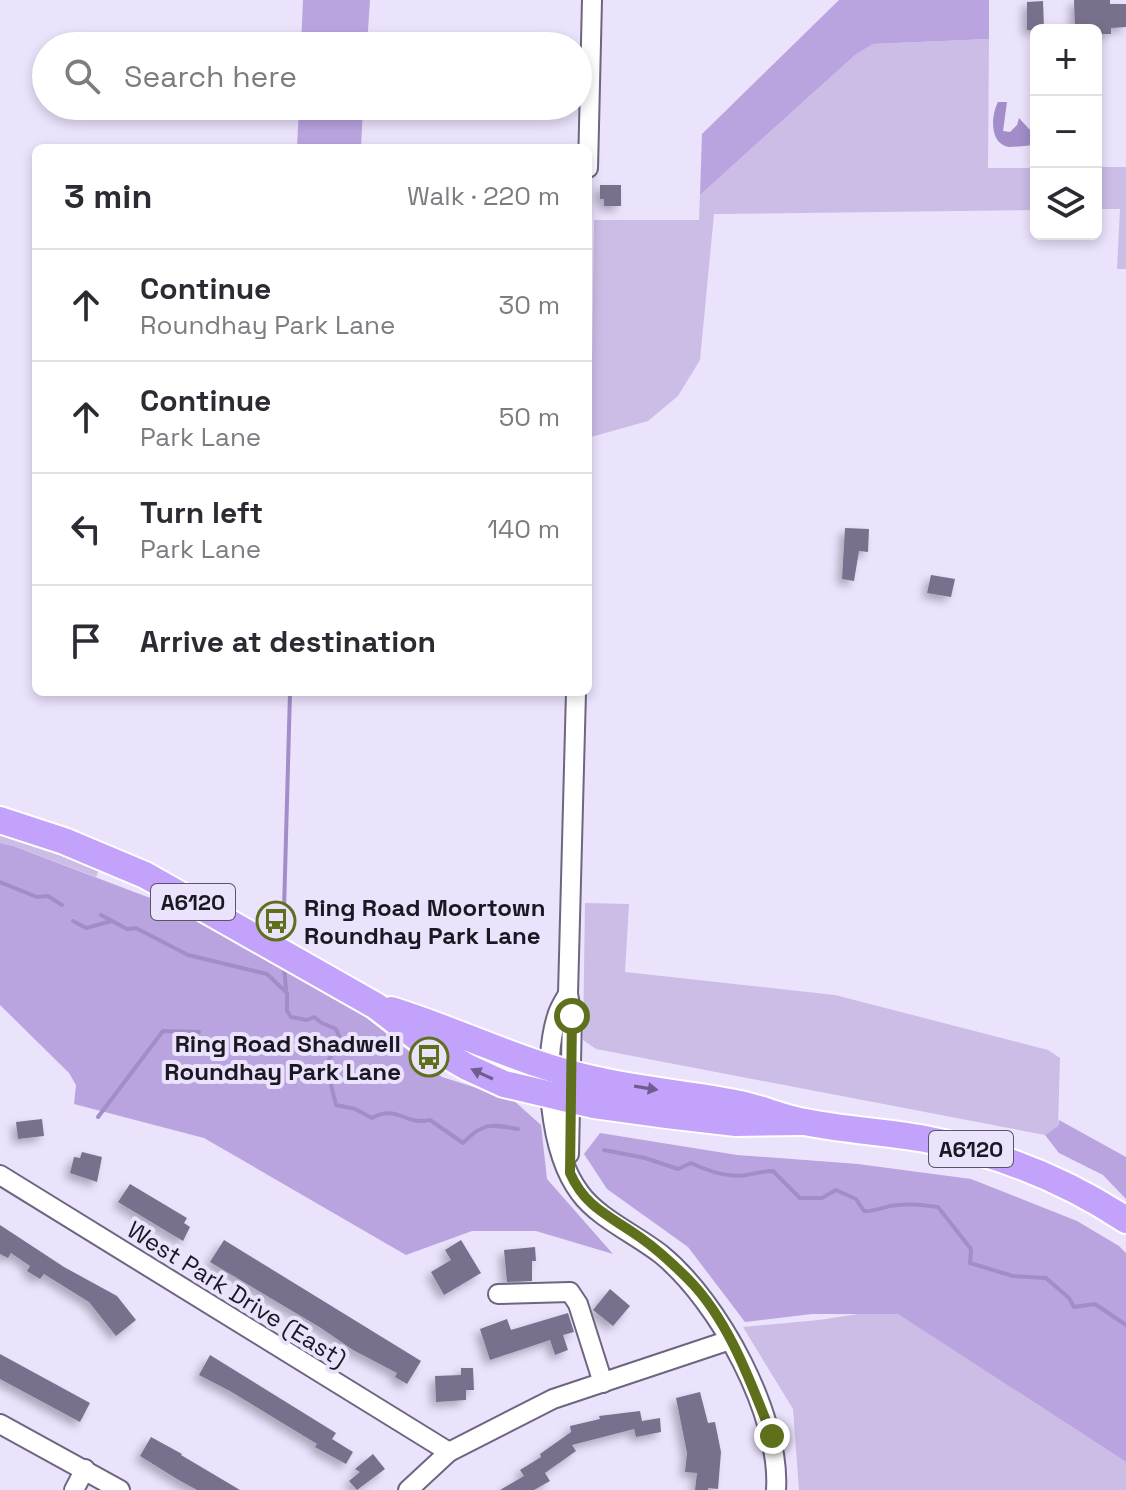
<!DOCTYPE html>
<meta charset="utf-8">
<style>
body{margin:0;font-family:"Space Grotesk",sans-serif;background:#f2f2f3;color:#2b2b33}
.controls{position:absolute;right:24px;top:24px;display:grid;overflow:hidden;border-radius:12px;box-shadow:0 4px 12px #0003}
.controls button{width:72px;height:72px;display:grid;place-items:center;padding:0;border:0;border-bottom:2px solid #e1e1e2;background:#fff;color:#2b2b33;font:40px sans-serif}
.stop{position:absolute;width:24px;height:24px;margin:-18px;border:6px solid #5f701d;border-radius:50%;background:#fff}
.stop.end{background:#5f701d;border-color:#fff;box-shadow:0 2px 8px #0008}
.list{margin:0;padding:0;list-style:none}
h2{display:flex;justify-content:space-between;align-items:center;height:104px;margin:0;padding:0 32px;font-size:34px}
h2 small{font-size:26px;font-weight:400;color:#7c7c81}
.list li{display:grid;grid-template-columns:52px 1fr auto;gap:24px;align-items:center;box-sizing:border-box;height:112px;padding:0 32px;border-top:2px solid #e1e1e2}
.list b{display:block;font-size:30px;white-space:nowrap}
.list p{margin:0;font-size:26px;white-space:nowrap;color:#7c7c81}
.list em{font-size:26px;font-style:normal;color:#7c7c81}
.icon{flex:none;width:44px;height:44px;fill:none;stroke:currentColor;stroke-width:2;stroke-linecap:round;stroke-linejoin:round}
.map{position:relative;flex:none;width:1126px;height:1490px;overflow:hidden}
.search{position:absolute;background:#fff;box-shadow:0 4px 12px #0003;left:32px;top:32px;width:560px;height:88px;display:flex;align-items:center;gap:20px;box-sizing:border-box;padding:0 28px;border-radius:44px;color:#7c7c81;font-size:30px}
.panel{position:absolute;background:#fff;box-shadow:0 4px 12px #0003;left:32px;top:144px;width:560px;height:552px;border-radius:12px}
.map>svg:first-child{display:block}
</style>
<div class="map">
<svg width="1126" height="1490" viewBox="0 0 1126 1490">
<defs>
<filter id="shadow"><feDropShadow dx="-5" dy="5" stdDeviation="4" flood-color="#0004"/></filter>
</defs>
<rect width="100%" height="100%" fill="#ebe2fc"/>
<g fill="#cbbde6">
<polygon points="989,39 988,168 1036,168 1036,210 714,214 700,360 678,396 648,421 591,437 594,220 699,220 700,195 855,55 873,44"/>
<polygon points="1096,167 1126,167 1126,269 1117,269 1120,209 1096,209"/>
<polygon points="0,832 101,865 96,877 13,846 0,843"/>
<polygon points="585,903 629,904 625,972 835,995 1048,1050 1060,1058 1058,1126 1045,1135 596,1049 583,1040"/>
<polygon points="872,1312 897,1313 1126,1462 1126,1490 799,1490 793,1409 743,1327 819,1320"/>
</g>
<g fill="#baa4e0">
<polygon points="303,0 370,0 367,46 301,46"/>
<polygon points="839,0 989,0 989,39 873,44 855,55 700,195 702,134"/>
<polygon points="299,106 363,106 361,148 297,148"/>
<polygon points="0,843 13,846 179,909 322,983 442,1077 512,1099 541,1125 547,1179 613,1254 536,1231 472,1231 406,1255 204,1138 74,1104 76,1085 69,1073 0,1005"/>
<polygon points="1059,1120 1126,1157 1126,1199 1103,1175 1059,1153 1045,1135 1058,1126"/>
<polygon points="600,1133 737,1155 858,1164 971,1179 1077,1221 1119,1246 1126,1253 1126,1462 898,1314 812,1314 745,1322 688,1247 607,1189 584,1154"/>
</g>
<path fill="#a28dc8" d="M998,102H1007L1003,131L1010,132L1017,125L1019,118L1029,129L1036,132V145C1028,145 1018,147 1009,147C989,144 991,115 998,102Z"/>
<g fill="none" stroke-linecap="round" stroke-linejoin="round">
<g stroke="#a28dc8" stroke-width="4">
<polyline points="0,882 37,897 48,896 62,905"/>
<polyline points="284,910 290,692"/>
<path d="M101,915L127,929L136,928L188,955L267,974L287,993V1011L291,1017L307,1020L314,1017L322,1023L336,1029L341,1041L326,1064L336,1105L355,1109L372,1118C397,1104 405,1126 430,1120L463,1143C483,1122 491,1124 518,1129"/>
<polyline points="73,921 86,928 112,921"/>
<polyline points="284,966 286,989"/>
<polyline points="98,1117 163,1031 199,1032"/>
<path d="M604,1150L645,1158L678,1169L691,1163C708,1171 729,1178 747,1175C756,1173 763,1171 773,1171L800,1198H822L836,1190L856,1199L864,1211C874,1212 881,1208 890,1206C907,1203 922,1205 938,1207L971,1249L970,1263L1013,1276L1046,1278L1069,1298L1074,1307L1095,1304L1126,1325"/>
</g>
</g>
<g fill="#79708d" filter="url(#shadow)">
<polygon points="1074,0 1110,0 1110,4 1126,4 1126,27 1111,28 1111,34 1096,34 1096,30 1075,30"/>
<polygon points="1043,1 1044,30 1027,30 1027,2"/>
<polygon points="600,185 621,185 621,206 604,206 604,199 600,199"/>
<polygon points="845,528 869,529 868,552 859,551 854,581 842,579"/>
<polygon points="931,575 955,579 951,597 927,593"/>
<polygon points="42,1119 44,1136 18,1139 16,1122"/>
<polygon points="82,1152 102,1157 97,1182 70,1173 74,1157 80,1158"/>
<polygon points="130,1184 187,1218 184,1223 190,1227 183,1241 118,1202"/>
<polygon points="0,1225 64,1267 117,1296 136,1320 116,1336 89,1302 44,1274 40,1279 27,1271 30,1266 11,1253 8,1258 0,1254"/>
<polygon points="224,1240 421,1361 407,1384 395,1377 397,1373 353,1350 321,1328 210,1262"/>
<polygon points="461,1240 481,1273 444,1295 431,1272 451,1260 445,1250"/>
<polygon points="535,1247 536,1261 532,1261 532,1281 507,1282 504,1250"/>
<polygon points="610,1289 630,1306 613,1326 593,1310"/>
<polygon points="568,1313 574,1332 563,1335 568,1350 555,1355 550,1340 490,1360 480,1329 507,1319 511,1330"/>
<polygon points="0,1354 90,1403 80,1422 0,1379"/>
<polygon points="210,1355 336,1433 332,1439 353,1452 346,1464 315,1447 317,1444 230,1391 199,1375"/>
<polygon points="461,1368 473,1368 474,1390 466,1390 466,1400 436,1402 435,1376 461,1375"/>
<polygon points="700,1392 708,1423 715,1422 721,1452 718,1489 708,1488 708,1490 695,1490 697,1473 685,1472 687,1453 676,1398"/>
<polygon points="640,1411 642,1421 660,1418 661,1432 636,1437 634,1429 572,1445 576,1451 545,1473 550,1481 534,1490 500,1490 524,1476 520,1470 541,1457 540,1454 571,1432 570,1426 600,1419 599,1416"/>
<polygon points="151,1437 182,1454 181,1455 240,1490 197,1490 177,1479 140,1456"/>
<polygon points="373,1454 385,1469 357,1490 349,1481 360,1472 355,1469"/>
</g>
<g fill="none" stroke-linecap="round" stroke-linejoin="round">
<defs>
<g id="minor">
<polyline points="588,168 592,0"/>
<path d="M568,994C564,1001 559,1008 557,1016C542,1063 549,1152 580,1193C598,1218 637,1235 662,1255C719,1302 781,1416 776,1490"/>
<polyline points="569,1154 572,1016 568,994 576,692"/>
<polyline points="0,1175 449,1452"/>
<polyline points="498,1294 570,1292 578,1304 603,1383"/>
<polyline points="0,1424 120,1490"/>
<polyline points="74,1490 85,1469"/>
<polyline points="408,1490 449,1452 553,1399 730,1340"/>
</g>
<g id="highway">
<polyline points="0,820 64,841 145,875 376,1006 419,1039 467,1067 504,1084 594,1105 667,1115 736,1123 803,1122"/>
<path d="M391,1010C459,1031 523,1064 592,1079C639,1090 688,1094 735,1103C759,1107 781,1118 805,1122C845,1130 885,1132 925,1139C998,1153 1064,1179 1126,1220"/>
</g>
</defs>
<use href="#minor" stroke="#6e6581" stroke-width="22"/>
<use href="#highway" stroke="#fff" stroke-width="30"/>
<use href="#minor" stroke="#fff" stroke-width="18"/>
<use href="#highway" stroke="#c3a2fb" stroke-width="26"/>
</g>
<defs><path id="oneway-solid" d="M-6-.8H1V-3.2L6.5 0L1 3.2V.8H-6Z" transform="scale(2)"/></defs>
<g fill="#705d8f">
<use href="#oneway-solid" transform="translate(482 1074) rotate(-155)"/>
<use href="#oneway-solid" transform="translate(646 1088) rotate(9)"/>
</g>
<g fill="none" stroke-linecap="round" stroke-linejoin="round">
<path stroke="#5f701d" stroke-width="10" d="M572,1016L570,1173C586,1209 611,1216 641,1238C658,1250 673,1264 688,1279C729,1320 751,1383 772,1436"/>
</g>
<defs>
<symbol id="bus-ring" viewBox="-11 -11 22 22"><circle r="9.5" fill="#ebe2fc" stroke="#5f701d" stroke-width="1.5"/><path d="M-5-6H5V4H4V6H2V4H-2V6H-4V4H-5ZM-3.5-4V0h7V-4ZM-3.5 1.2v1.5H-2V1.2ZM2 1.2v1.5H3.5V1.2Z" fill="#5f701d"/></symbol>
</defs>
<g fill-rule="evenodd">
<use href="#bus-ring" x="254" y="899" width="44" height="44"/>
<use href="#bus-ring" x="407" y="1035" width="44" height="44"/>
</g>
<g text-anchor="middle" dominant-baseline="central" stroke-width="8" stroke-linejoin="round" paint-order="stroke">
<g fill="#ebe2fc" stroke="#5a5564" stroke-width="2">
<rect x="151" y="884" width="84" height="36" rx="6"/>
<rect x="929" y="1131" width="84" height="36" rx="6"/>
</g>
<g font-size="22" font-weight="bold" fill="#1c1823">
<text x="193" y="902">A6120</text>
<text x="971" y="1149">A6120</text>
</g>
<g font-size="24" font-weight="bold" fill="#1c1823" stroke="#ebe2fc" text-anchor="start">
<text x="304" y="907">Ring Road Moortown<tspan x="304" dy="28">Roundhay Park Lane</tspan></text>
<text x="401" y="1043" text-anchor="end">Ring Road Shadwell<tspan x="401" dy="28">Roundhay Park Lane</tspan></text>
</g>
<g font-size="24" fill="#1c1823" stroke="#ebe2fc">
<text transform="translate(237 1294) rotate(32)">West Park Drive (East)</text>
</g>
</g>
</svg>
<div class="controls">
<button>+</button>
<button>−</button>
<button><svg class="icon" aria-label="layers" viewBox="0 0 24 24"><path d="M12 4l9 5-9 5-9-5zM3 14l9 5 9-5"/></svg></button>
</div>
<div class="stop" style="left:572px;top:1016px"></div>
<div class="stop end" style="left:772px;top:1436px"></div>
<div class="search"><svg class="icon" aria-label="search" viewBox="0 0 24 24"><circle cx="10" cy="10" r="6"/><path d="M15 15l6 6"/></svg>Search here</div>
<section class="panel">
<h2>3 min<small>Walk · 220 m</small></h2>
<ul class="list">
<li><svg class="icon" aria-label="ahead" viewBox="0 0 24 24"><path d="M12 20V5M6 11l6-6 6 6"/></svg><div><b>Continue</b><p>Roundhay Park Lane</p></div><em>30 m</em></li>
<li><svg class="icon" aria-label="ahead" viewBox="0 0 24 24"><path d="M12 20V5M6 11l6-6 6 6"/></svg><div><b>Continue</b><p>Park Lane</p></div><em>50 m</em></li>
<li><svg class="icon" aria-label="left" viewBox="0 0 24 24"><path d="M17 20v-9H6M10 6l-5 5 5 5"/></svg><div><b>Turn left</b><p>Park Lane</p></div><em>140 m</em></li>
<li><svg class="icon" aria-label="arrive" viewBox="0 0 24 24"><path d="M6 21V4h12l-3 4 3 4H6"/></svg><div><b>Arrive at destination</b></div></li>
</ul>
</section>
</div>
